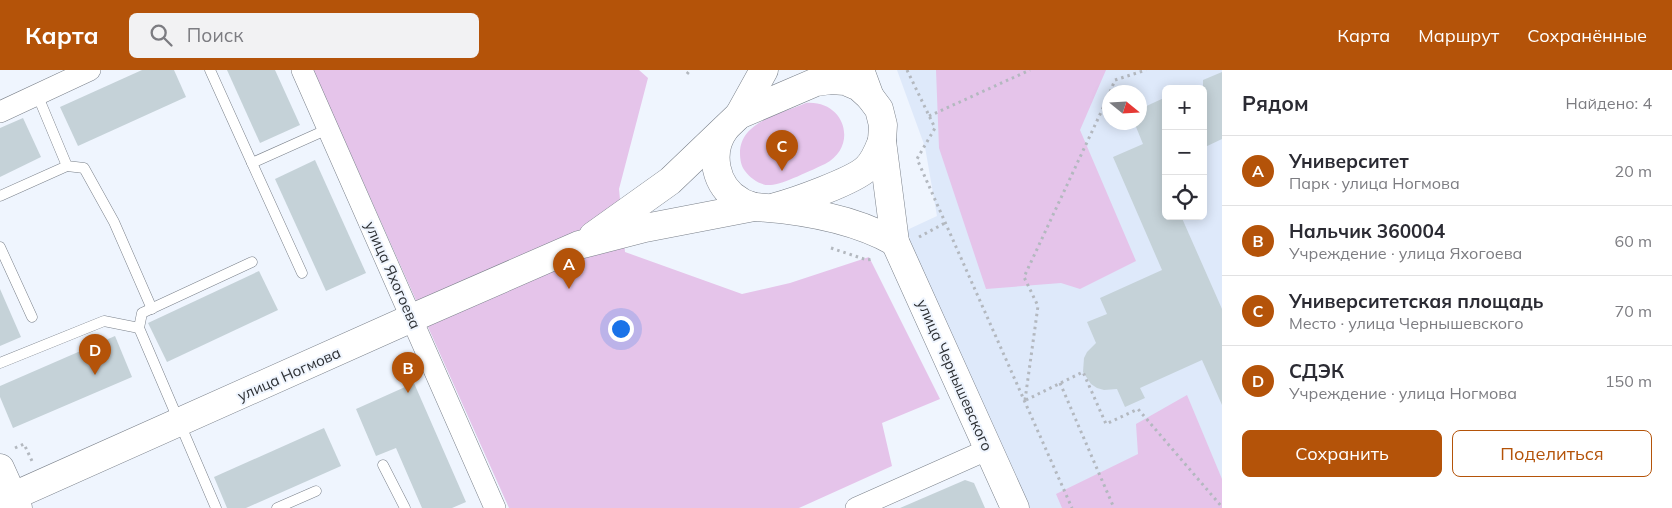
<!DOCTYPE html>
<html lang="ru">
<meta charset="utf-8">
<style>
body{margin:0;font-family:Mulish,sans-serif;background:#f2f2f3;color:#2b2b33}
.controls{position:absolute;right:15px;top:15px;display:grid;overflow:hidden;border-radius:8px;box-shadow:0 2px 12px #0003}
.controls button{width:45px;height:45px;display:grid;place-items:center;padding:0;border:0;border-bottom:1px solid #e1e1e2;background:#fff;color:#2b2b33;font:25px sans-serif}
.compass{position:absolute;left:1102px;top:15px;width:45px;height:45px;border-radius:50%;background:#fff;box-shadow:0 2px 12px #0003;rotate:108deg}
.you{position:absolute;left:620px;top:258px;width:18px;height:18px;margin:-12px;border:4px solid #fff;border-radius:50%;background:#1a73e8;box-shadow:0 0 0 8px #1a73e833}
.badge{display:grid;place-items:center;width:32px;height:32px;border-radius:50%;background:#b45309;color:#fff;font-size:16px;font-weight:700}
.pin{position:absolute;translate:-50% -41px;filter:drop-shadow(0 1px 2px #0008)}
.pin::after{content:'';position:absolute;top:26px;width:18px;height:15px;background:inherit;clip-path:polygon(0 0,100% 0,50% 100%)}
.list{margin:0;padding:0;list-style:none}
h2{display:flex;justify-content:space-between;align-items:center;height:65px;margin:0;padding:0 20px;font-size:21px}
h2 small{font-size:16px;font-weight:400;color:#7c7c81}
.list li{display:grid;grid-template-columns:32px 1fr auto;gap:15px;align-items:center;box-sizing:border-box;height:70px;padding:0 20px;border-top:1px solid #e1e1e2}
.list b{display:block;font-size:19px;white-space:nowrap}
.list p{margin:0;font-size:16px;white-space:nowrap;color:#7c7c81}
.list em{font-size:16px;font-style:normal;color:#7c7c81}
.actions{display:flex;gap:10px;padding:15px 20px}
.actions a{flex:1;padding:11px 0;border:1px solid #b45309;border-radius:8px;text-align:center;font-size:18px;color:#b45309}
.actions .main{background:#b45309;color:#fff}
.icon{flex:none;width:28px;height:28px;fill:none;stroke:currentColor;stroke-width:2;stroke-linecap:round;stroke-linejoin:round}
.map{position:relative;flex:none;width:1222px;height:438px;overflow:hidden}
header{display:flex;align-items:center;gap:30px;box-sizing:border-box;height:70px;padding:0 25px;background:#b45309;color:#fff}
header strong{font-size:24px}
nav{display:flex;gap:28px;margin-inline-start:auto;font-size:18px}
.search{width:350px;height:45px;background:#f2f2f3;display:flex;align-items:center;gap:12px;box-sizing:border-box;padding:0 18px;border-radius:8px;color:#7c7c81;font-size:19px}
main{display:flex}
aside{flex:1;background:#fff}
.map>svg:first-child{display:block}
</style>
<header>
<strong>Карта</strong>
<div class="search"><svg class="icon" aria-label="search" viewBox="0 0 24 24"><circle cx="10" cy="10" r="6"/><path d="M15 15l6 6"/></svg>Поиск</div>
<nav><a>Карта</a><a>Маршрут</a><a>Сохранённые</a></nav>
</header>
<main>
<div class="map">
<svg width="1222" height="438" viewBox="0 0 1222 438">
<rect width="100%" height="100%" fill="#eff5fe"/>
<path fill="#dee9fa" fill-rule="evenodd" d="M897,0H1222V438H1015L894,166L937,146L925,77ZM1166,19H1203V146H1166ZM1110,22H1140V52H1110Z"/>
<g fill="#e5c4ea">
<polygon points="313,0 639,0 648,8 619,119 625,182 742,224 790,213 869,187 940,329 882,353 892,396 799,438 509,438"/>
<polygon points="936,0 1106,0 1080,60 1136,191 1080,219 1061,213 986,219 939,78"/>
<path d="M806,33C845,30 859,76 825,94C814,99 781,115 771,115C761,116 751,109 745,101C741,96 740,89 740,83C740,51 783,43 806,33Z"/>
<polygon points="1187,325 1222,409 1222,438 1062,438 1056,424 1138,384 1136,354"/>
</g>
<g fill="#c5d2d8">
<polygon points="142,0 174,0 186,27 78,76 60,37"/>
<polygon points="227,0 275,0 300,55 260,73"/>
<polygon points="1222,2 1222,69 1203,78 1203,10"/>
<polygon points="1166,27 1166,146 1181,146 1222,239 1222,335 1202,290 1140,318 1145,328 1125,337 1117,319 1104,320 1097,318 1091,314 1083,302 1084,288 1087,282 1096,273 1087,252 1107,244 1100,228 1162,200 1113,87 1143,74 1134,52 1140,52 1140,39"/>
<polygon points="23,48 41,87 0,107 0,58"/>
<polygon points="315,90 366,203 326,221 275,109"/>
<polygon points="259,201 278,240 167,292 148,253"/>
<polygon points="0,219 21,267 0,276"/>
<polygon points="115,266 132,307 13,358 0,327 0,316"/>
<polygon points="414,313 466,432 452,438 422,438 396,378 376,386 356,339"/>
<polygon points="324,358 341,396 246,438 227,438 214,407"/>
<polygon points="965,410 974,413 985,438 900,438"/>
</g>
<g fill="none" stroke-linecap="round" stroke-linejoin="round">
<defs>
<g id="lane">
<polyline points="210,0 252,93"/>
<polyline points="37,24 67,96 84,98 114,152 152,239"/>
<polyline points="0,126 67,96"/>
<polyline points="0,177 32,247"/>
<polyline points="302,203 252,93 328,59"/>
<polyline points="0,293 104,251 139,258"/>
<polyline points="383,395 405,438"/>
<polyline points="216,438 139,258 142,243 252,192"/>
<polyline points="277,438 316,421"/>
</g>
<g id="street">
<polyline points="302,0 495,438"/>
<polyline points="0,42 90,0"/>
<polyline points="856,438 989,379"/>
</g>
<g id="secondary">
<polyline points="860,0 870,27 879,39 883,55 882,71 895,172 1015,438"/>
<polyline points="739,45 764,0"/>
<path d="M725,59C708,82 715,117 740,131C744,134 750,135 754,137"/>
<path d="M775,137C794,132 854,111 867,98C875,90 878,81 882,71"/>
<polyline points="593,166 670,111 739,45 816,12 831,10 845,11 859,17 870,27"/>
<polyline points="0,398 18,438"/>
<path d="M0,432L412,248L579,175L645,158L754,137C802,140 852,148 895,172"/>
</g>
</defs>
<use href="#lane" stroke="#7a808a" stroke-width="11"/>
<use href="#street" stroke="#7a808a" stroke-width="22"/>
<use href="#secondary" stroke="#7a808a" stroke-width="29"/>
<g stroke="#b3b8bf" stroke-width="3" stroke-dasharray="2.5 4" stroke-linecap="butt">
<polyline points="907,0 935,58 917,89 1072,438"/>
<polyline points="687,4 690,0"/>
<polyline points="1110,22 1115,10 1146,0"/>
<polyline points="929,46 1030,0"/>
<polyline points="919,167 945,153"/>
<polyline points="831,178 867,190 874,189"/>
<polyline points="1060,313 1114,438"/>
<polyline points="1025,330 1038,236 1024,207 1110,23"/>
<polyline points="1026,330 1083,302 1106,354 1138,339 1222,437"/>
<polyline points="15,378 24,374 32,391"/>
</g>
<use href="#lane" stroke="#fff" stroke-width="10"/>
<use href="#street" stroke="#fff" stroke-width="21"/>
<use href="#secondary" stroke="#fff" stroke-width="28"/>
</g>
<g text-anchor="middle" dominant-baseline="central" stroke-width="4" stroke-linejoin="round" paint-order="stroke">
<g font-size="15" fill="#2c2f33" stroke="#eff5fe">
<text transform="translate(393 205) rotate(66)">улица Яхогоева</text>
<text transform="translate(289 304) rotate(-24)">улица Ногмова</text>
<text transform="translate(955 305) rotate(66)">улица Чернышевского</text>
</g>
</g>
</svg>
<div class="controls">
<button>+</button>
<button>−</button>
<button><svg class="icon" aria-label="locate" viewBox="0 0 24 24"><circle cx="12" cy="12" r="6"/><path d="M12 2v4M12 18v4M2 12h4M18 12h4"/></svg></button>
</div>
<svg class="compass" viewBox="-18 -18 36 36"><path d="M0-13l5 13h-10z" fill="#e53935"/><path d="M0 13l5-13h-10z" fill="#7c7c81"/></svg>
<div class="you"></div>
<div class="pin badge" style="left:569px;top:219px">A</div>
<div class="pin badge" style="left:408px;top:323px">B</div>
<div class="pin badge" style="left:782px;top:101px">C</div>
<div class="pin badge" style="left:95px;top:305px">D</div>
</div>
<aside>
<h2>Рядом<small>Найдено: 4</small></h2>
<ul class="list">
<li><span class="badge">A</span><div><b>Университет</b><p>Парк · улица Ногмова</p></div><em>20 m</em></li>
<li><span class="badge">B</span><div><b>Нальчик 360004</b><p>Учреждение · улица Яхогоева</p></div><em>60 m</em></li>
<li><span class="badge">C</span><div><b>Университетская площадь</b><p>Место · улица Чернышевского</p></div><em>70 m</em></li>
<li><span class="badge">D</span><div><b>СДЭК</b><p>Учреждение · улица Ногмова</p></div><em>150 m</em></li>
</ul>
<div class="actions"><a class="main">Сохранить</a><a>Поделиться</a></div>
</aside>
</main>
